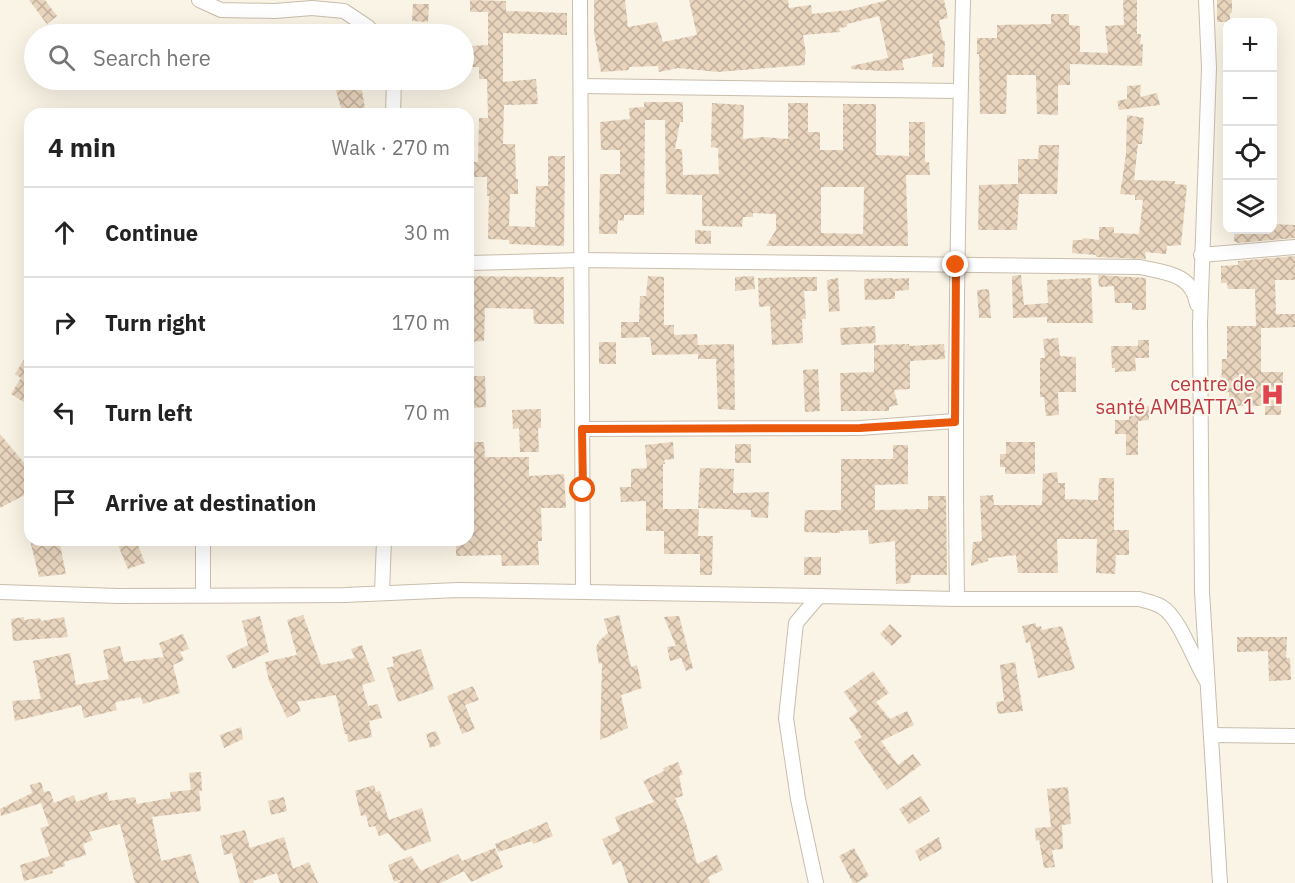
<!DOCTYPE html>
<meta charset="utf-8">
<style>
body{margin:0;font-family:"IBM Plex Sans",sans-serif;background:#f6f6f6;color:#222}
.controls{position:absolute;right:18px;top:18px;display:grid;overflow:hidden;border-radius:12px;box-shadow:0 6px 24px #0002}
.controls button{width:54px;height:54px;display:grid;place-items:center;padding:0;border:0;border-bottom:2px solid #e0e0e0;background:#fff;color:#222;font:30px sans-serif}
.stop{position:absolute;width:18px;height:18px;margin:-14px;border:4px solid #ea580c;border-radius:50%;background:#fff}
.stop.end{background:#ea580c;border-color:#fff;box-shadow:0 2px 6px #0008}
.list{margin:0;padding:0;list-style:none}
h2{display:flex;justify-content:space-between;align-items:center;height:78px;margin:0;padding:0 24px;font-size:26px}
h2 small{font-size:20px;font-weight:400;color:#767676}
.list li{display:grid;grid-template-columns:39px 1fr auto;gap:18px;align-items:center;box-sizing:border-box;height:90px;padding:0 24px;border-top:2px solid #e0e0e0}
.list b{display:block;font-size:22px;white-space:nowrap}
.list em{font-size:20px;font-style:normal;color:#767676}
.icon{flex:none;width:33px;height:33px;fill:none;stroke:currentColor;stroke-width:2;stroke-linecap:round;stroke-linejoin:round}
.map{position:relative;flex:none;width:1295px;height:883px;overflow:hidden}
.search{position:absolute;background:#fff;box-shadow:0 6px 24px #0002;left:24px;top:24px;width:450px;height:66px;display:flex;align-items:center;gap:15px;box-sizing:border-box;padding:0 21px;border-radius:33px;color:#767676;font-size:22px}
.panel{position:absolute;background:#fff;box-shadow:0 6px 24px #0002;left:24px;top:108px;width:450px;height:438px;border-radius:18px}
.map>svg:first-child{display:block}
</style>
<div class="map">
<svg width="1295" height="883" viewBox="0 0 1295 883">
<defs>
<pattern id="building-cross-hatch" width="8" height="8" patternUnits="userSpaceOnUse" patternTransform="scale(1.5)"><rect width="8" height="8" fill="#e9d5be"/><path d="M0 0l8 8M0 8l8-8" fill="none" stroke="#c1b09d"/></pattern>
</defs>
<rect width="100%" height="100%" fill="#f9f4e5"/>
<g fill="url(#building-cross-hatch)" fill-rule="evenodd">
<polygon points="29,0 45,0 57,16 47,24"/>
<polygon points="470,0 506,1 506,11 567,13 567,35 503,33 503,82 536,79 538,104 504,105 503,144 515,144 516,179 518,179 518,194 510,194 509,226 535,227 536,186 548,186 548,156 565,156 564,246 509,244 509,240 488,239 489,196 487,196 487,177 469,177 469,162 478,162 479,118 488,118 487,79 479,79 479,67 471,67 471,46 488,45 488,12 470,12"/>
<polygon points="594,0 625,0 628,27 657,22 663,42 697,35 689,0 788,0 789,8 811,5 812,14 849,10 888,0 944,0 948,18 939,20 943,41 945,41 944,67 932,67 933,53 902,60 904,70 883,71 851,69 851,66 888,58 879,16 847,24 847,27 839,28 840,32 803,35 806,54 805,54 805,65 718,72 678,68 659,72 658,66 629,67 629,70 601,72 594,33"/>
<polygon points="1123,0 1137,0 1137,34 1141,34 1140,44 1143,44 1142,66 1070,64 1070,85 1058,85 1058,115 1037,114 1036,75 1007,75 1006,114 980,114 979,54 977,54 977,38 997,38 997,25 1051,24 1051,14 1069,14 1069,25 1080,26 1080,52 1108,53 1105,26 1124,25"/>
<polygon points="1217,0 1232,0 1232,13 1230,13 1230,22 1217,22"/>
<polygon points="413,4 429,4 428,22 412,21"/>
<polygon points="360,80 366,114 343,114 334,84"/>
<polygon points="1141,85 1140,97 1157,93 1160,105 1119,110 1117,101 1127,99 1127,86"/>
<path d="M644,102H683V122H680L675,149H682L683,175L719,174L718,148L711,147L712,103L744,105L743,139L763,137L788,139V103H808V132H820V150H843V104H876V155L909,156V122H925V162H929L930,175H906L908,246H766L776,230V214L753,213V217H743L742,227L702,226V195L666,194L665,120H645L644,215H624V221L618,220L617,234H599L600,174H620V150H601L600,122L630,119L629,108L644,107ZM821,187H864L863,234L821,233Z"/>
<polygon points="1127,115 1144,118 1142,144 1138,144 1134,180 1175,181 1175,184 1187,185 1181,245 1167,246 1166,254 1145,252 1146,259 1097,257 1096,255 1072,253 1073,240 1082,240 1083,238 1099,240 1099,227 1114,227 1114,233 1139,234 1143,200 1135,200 1135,195 1120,194 1126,154"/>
<polygon points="1039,145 1059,145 1057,194 1019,194 1017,230 978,230 979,185 1018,184 1018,159 1038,159"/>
<polygon points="1272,224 1295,225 1295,238 1238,243 1234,241 1235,230 1272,230"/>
<polygon points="695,230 711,231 711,244 695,244"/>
<polygon points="1295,256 1295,280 1275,280 1276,314 1295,314 1295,327 1261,328 1261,372 1283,372 1283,399 1281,399 1281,415 1265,415 1265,406 1229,406 1229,392 1221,393 1222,359 1227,359 1227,326 1256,326 1255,289 1228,289 1227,283 1221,283 1221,266 1238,265 1238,261"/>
<polygon points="1021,275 1024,305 1048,303 1047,280 1091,278 1093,323 1047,323 1047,317 1013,318 1012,276"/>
<polygon points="1098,275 1146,278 1146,310 1132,310 1132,303 1115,303 1114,286 1099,287"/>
<polygon points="469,276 564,277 564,324 534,324 533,309 485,308 484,341 468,342"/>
<polygon points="648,276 664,277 664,325 674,325 674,335 697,334 698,345 734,344 735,410 718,409 716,359 698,359 698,354 652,355 650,337 621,338 621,322 639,322 640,296 646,296"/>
<polygon points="754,276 755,289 735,291 735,277"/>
<polygon points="804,277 817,277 817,291 804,291 806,319 802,319 803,343 772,345 770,306 759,307 758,278"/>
<polygon points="838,278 840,311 829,312 827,280"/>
<polygon points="893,278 893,279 909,278 909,290 895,291 895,299 865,300 864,279"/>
<polygon points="989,289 991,318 979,318 977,290"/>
<polygon points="875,326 876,343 841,345 840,328"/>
<polygon points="1058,338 1060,356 1076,357 1076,392 1058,392 1059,415 1046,416 1044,397 1040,397 1040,358 1045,358 1043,339"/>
<polygon points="1138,340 1149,340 1149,358 1135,358 1136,371 1115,372 1115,368 1112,368 1111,346 1138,346"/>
<rect x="599" y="342" width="17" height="22"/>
<polygon points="909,344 909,346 944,344 945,359 910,361 910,389 894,390 898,405 889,407 889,411 841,411 840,373 874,372 874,345"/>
<polygon points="30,350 30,406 11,394 21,378 15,374"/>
<polygon points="818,369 820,411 805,412 803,370"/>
<polygon points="468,376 484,376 485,377 486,407 468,408"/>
<polygon points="1149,406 1149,420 1138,421 1138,455 1126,455 1126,434 1115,434 1115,420 1129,420 1129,407"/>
<polygon points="541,409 541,428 538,428 539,452 520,452 519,428 513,429 512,410"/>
<polygon points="0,434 30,470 30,492 0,508"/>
<polygon points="468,442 484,442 485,457 529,457 529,476 564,474 566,508 541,508 542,541 538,541 539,565 502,566 501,555 456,556 456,540 468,540"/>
<polygon points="673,442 674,459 664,460 665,464 663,464 663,509 699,509 698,536 713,536 712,575 700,575 700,554 664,554 664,531 646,531 646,501 621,502 620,487 631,487 631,469 647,468 645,445"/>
<polygon points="1006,442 1035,442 1035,474 1005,474 1005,467 1000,467 1000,454 1006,454"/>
<rect x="735" y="444" width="16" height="19"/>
<polygon points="893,445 908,445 908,484 875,485 875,510 928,509 928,496 946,496 947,575 911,575 910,583 896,584 895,541 869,544 868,530 840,531 840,533 804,532 805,510 841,510 841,459 893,459"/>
<polygon points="700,468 734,469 733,493 769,492 768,518 751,517 751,510 698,508"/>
<polygon points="1057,472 1058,483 1065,483 1065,499 1098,500 1099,478 1114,478 1114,530 1129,530 1129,555 1116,555 1115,574 1096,573 1097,539 1057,539 1058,573 1018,573 1016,555 988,558 988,561 971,566 973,542 982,541 980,496 993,495 994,505 1042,505 1043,474"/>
<polygon points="30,540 59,540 66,574 39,577"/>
<polygon points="116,540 136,540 145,563 128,569"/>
<rect x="804" y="557" width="17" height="18"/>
<polygon points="303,615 321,665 355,658 351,649 362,645 375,681 362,685 368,706 378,704 382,718 369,721 372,737 348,742 347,734 345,734 336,695 297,702 301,711 287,718 269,681 265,662 297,655 287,620"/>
<polygon points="619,615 631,667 637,665 642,688 621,695 628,728 600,740 602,663 599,664 596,647 599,641 608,633 604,619"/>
<polygon points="260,616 269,652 233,669 226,656 248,645 242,621"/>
<polygon points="679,616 693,668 686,671 681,658 670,661 667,647 676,646 664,617"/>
<polygon points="24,617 24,620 40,618 41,621 64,617 68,637 13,641 11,619"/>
<polygon points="1036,623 1036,627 1041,626 1042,630 1062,626 1075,669 1038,678 1030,642 1026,643 1022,626"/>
<polygon points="890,624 902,636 892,646 880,634"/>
<polygon points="183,634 189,649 180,652 184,660 173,665 180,693 143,704 141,697 117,702 115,703 117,710 84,718 81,705 15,721 12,701 41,699 33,661 70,653 76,685 109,679 103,650 120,646 124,662 164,657 159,643"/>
<polygon points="1237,637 1287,637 1286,658 1290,658 1291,680 1269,681 1268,651 1237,652"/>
<polygon points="421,649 434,689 398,702 387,668 394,666 392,657"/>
<polygon points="1015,662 1023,711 998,714 996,702 1004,701 1000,665"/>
<polygon points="873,671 889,693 876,702 890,719 907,711 914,725 881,741 898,765 913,754 921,765 887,790 854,742 862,737 849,718 858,712 844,692"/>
<polygon points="473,686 479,700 465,705 475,729 462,734 447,696"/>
<polygon points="241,727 243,739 224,748 220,735"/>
<polygon points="436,731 441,744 430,748 426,734"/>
<polygon points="678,762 683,774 679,776 683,796 675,798 686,823 697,864 717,855 723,870 708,877 710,883 628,883 621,861 613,865 602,839 620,831 615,817 654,802 643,781 664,771 663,768"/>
<polygon points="201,772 202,791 199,791 201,811 152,817 161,861 191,854 199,883 135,883 120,824 89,832 93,840 83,844 86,855 64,862 65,866 52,870 53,873 24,881 20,865 50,856 40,828 49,826 41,803 1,816 0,809 32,793 30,785 41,782 44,792 50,791 54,803 74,795 76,802 107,792 109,801 135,797 137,804 171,798 170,792 191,790 189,773"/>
<polygon points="374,785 376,792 380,791 389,820 422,808 431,841 404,851 388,833 379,836 375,826 369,827 366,815 361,816 355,791"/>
<polygon points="1068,787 1071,824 1062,825 1063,849 1052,850 1055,867 1044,868 1039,840 1036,841 1035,828 1051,827 1047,789"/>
<polygon points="921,796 930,811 909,824 899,809"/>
<polygon points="284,797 287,811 271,815 268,801"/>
<polygon points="547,822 553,836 533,844 532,841 498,852 495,844"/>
<polygon points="245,830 250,848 284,837 293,869 309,862 318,883 280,883 277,873 253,881 254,883 240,883 232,853 224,855 220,836"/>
<polygon points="939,837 942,849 920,861 915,851"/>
<polygon points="495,848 503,867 471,882 464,871 441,883 397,883 403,879 394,882 388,865 411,856 421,871 458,854 462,861"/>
<polygon points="854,848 869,876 856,883 853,883 839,856"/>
</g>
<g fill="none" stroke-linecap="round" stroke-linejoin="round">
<defs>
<g id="minor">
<polyline points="199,0 221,10 275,11 312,8 344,11 368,27 374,34"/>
<polyline points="580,0 583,590"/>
<polyline points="1206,0 1209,68 1200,323 1202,592 1220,883"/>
<polyline points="581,86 960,91"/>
<polyline points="393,114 394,80"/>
<polyline points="1201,255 1295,247"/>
<path d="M468,263L581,260L1140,267C1165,273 1192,273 1197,304"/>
<polyline points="582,429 860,428 955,421"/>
<polyline points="0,592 118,596 345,595 458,590 819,596"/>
<polyline points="382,592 384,540"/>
<polyline points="203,595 203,540"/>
<path d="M957,599C954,399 958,200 963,0"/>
<polyline points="1211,735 1295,736"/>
<path d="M816,883L798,799L786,718L796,623L819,596L957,599H1139C1146,601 1156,603 1162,607C1180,618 1194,661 1206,680"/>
</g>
</defs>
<use href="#minor" stroke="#c9bdad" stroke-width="16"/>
<use href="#minor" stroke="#fff" stroke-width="14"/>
</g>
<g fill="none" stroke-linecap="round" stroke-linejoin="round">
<polyline stroke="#ea580c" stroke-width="8" points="583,490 582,429 860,428 955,422 956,265"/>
</g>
<defs>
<symbol id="hospital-bare" viewBox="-9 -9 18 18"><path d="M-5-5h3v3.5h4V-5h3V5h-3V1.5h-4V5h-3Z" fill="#e0444e" stroke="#fdf8eb" stroke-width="2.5" paint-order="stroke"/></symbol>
</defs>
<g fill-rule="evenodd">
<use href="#hospital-bare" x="1256" y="378" width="33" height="33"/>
</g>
<g text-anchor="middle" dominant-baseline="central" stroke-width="4.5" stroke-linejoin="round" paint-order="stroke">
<g font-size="20" fill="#be3a42" stroke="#fdf8eb" text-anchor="end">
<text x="1255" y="383">centre de<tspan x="1255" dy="23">santé AMBATTA 1</tspan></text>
</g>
</g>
</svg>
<div class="controls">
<button>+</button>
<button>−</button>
<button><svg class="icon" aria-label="locate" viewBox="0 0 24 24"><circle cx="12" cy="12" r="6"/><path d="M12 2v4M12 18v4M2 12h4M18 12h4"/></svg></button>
<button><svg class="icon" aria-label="layers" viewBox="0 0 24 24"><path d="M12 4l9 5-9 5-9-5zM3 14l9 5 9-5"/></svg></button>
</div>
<div class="stop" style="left:583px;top:490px"></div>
<div class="stop end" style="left:956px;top:265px"></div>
<div class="search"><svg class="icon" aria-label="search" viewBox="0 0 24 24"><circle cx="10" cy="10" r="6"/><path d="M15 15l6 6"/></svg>Search here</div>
<section class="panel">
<h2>4 min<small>Walk · 270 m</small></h2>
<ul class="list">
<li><svg class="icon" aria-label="ahead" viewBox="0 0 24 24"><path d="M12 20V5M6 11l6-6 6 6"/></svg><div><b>Continue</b></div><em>30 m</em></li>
<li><svg class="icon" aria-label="right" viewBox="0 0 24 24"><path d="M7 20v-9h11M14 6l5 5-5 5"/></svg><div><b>Turn right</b></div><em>170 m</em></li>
<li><svg class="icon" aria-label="left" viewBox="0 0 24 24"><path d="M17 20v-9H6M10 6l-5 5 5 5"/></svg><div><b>Turn left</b></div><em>70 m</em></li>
<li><svg class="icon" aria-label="arrive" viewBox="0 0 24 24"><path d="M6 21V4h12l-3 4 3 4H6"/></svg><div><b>Arrive at destination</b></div></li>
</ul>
</section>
</div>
